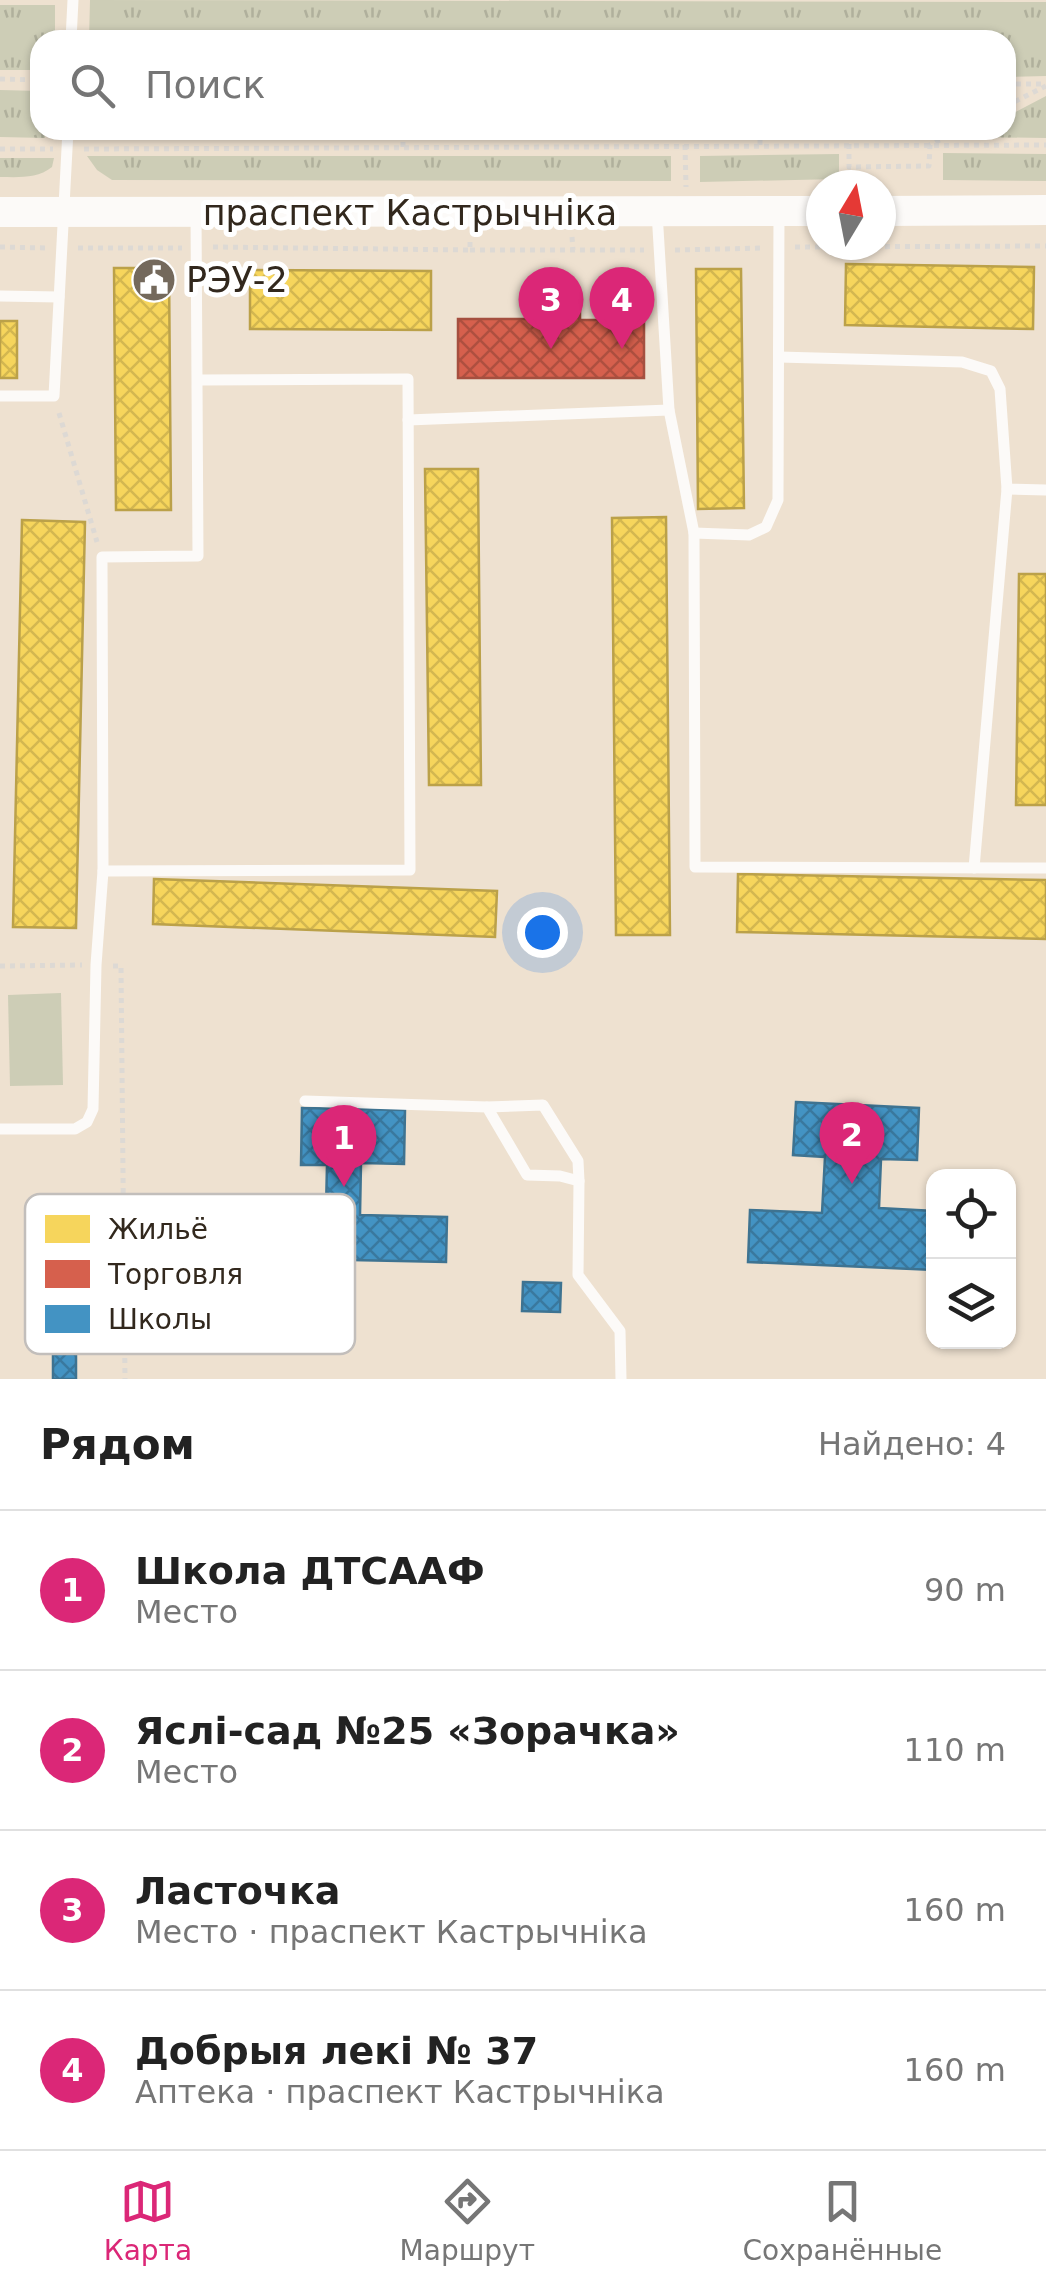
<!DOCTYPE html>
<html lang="ru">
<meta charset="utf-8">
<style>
body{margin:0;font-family:"DejaVu Sans",sans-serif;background:#f6f6f6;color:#222}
.controls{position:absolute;right:30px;bottom:30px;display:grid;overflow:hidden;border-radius:20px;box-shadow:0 2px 8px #0004}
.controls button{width:90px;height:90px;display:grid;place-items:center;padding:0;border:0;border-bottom:2px solid #e0e0e0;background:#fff;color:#222;font:50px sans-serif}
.compass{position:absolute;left:806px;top:170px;width:90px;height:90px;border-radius:50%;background:#fff;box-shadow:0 2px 8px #0004;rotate:10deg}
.you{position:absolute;left:542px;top:932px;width:35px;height:35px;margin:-25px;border:8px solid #fff;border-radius:50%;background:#1a73e8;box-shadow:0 0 0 15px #1a73e833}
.badge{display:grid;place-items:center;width:65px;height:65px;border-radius:50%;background:#db2777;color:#fff;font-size:32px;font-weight:700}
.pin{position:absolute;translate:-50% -82px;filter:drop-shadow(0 2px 5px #0008)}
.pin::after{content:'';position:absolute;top:52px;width:35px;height:30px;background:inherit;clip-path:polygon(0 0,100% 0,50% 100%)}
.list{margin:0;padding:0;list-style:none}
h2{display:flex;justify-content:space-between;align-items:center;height:130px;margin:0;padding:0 40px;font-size:42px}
h2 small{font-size:32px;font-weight:400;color:#767676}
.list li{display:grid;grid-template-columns:65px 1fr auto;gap:30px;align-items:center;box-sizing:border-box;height:160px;padding:0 40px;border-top:2px solid #e0e0e0}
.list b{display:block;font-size:38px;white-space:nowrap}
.list p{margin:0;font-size:32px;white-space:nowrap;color:#767676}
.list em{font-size:32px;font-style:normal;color:#767676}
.icon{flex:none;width:55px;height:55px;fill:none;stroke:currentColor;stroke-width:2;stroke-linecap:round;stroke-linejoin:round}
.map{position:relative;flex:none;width:1046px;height:1379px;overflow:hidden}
.search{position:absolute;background:#fff;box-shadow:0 2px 8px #0004;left:30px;right:30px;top:30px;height:110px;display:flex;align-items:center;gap:25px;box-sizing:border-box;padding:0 35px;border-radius:30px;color:#767676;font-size:38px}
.sheet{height:770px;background:#fff}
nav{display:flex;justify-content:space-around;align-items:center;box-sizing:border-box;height:140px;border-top:2px solid #e0e0e0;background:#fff;font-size:28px;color:#767676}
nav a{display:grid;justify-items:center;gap:5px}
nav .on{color:#db2777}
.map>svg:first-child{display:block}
</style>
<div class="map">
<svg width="1046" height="1379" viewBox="0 0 1046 1379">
<defs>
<pattern id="grass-tufts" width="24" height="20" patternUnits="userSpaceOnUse" patternTransform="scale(2.5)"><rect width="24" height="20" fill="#cdcdb6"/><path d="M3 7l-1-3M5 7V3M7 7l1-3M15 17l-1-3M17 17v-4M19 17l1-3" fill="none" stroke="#b0b09c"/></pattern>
<pattern id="homes-cross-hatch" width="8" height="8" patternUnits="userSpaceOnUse" patternTransform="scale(2.5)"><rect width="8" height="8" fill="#f6d55c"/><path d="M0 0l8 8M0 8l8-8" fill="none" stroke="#d3b750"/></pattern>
<pattern id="shops-cross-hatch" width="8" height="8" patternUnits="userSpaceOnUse" patternTransform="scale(2.5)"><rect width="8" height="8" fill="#d6604d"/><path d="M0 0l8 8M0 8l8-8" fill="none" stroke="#ae4f3f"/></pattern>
<pattern id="schools-cross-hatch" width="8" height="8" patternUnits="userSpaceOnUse" patternTransform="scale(2.5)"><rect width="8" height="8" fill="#4393c3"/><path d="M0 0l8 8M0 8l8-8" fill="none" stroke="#39789e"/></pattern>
</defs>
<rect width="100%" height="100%" fill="#eee1d0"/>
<g fill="url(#grass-tufts)">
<polygon points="90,0 1046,2 1046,76 1006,77 1006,40 89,40"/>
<polygon points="0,5 55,5 55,40 40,40 40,70 0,70"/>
<polygon points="0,90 40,91 40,130 45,130 45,138 0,137"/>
<polygon points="1046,96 1046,138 969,137 983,130 1006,130 1006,117"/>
<polygon points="82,130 387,130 386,138 81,140"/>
<polygon points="418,130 751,130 751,138 419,137"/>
<polygon points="768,130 944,130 929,138 768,137"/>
<polygon points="943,153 1046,154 1046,181 943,180"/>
<polygon points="839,154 839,179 700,182 700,156"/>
<polygon points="87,156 671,156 671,181 112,180 97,170"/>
<path d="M0,158H54L52,167C37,179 18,177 0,177Z"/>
</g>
<polygon fill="#cdcdb6" points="61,993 63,1085 10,1086 8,995"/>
<g fill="url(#homes-cross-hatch)" stroke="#bba149" stroke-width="2.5">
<polygon points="846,264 1034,267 1033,329 845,325"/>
<polygon points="114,268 169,268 171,510 116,510"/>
<polygon points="696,269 741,269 744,508 698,509"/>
<polygon points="250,270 431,271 431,330 250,329"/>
<rect x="0" y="321" width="17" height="57"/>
<polygon points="425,469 478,469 481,785 429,785"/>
<polygon points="666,517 670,935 616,935 612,518"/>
<polygon points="22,520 85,522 76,928 13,927"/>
<polygon points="1019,574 1046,574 1046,805 1016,805"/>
<polygon points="738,874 1046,880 1046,939 737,932"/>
<polygon points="154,879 497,891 495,937 153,924"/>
</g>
<polygon fill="url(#shops-cross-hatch)" stroke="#a54f3f" stroke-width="2.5" points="529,304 580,304 580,320 644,320 644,378 458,378 458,319 530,319"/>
<g fill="url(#schools-cross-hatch)" stroke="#3e7391" stroke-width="2.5">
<polygon points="796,1102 919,1108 917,1160 881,1159 879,1208 934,1211 934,1270 748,1262 750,1210 822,1213 825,1157 793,1155"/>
<polygon points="302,1108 405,1110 404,1164 361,1163 360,1215 447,1217 446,1262 254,1258 255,1208 326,1209 327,1165 301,1165"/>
<polygon points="523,1282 561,1283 560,1312 522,1311"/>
<rect x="53" y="1354" width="23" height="25"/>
</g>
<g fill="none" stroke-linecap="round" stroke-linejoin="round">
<g stroke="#ddd9d4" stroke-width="5" stroke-dasharray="5 5" stroke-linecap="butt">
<polyline points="0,79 40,80"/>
<polyline points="1006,84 1046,84"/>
<polyline points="1006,106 1046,86"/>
<polyline points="849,144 849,167 929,166 930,145 959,130"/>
<polyline points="685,145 686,187"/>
<polyline points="760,145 760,130"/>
<polyline points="403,147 403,130"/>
<polyline points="0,149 53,149"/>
<polyline points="84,149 1046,145"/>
<polyline points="572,237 573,250 644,250"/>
<polyline points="0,247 47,248"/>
<polyline points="213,247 470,250 470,238"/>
<polyline points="795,247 1046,246"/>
<polyline points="78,248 182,248"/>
<polyline points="470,250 572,250"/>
<polyline points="675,250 764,248"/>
<polyline points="59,413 97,542"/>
<polyline points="0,966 82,965"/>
<polyline points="113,966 121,966 125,1379"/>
</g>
<g stroke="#fcfaf8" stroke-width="11">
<polyline points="71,40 73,0"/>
<polyline points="657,212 669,410 694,533"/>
<polyline points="779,212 778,500 766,527 749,535 694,533 695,867 1046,868"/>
<polyline points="196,213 198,556 102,557 103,871 410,870 408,379 198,380"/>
<polyline points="0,296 59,297"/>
<polyline points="779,357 962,362 991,371 1000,389 1007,489 1046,490"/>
<polyline points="0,396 54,396 68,130"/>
<polyline points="408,420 669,410"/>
<polyline points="974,868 1007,489"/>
<polyline points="305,1101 487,1107 527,1175 560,1176 579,1181 578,1275 620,1331 621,1379"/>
<polyline points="487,1107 543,1105 578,1161 579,1181"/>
<polyline points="0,1129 75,1129 87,1122 93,1109 96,965 103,871"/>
</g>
<g stroke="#fcfaf8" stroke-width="30">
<polyline points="881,211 1046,210"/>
<polyline points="0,212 821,211"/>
</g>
</g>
<defs>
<symbol id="civic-disc" viewBox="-11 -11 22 22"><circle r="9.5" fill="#74695c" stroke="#fff"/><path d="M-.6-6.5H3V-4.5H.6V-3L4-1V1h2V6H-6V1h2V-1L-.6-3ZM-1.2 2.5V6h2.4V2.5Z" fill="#fff"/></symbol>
</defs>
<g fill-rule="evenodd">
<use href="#civic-disc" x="129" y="255" width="50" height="50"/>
</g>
<g text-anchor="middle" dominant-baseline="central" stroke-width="10" stroke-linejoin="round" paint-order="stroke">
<g font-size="35" fill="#32281d" stroke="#fff">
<text x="410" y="213">праспект Кастрычніка</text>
</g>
<g font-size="35" fill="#32281d" stroke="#fff" text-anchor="start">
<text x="186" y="280">РЭУ-2</text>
</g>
</g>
<rect x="25" y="1194" width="330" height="160" rx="15" fill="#fff" stroke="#c2bebb" stroke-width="2.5"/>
<rect x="45" y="1215" width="45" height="28" fill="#f6d55c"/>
<rect x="45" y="1260" width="45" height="28" fill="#d6604d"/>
<rect x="45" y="1305" width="45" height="28" fill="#4393c3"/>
<g font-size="28" fill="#32281d">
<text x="108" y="1239">Жильё</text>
<text x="108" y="1284">Торговля</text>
<text x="108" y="1329">Школы</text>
</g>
</svg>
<div class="controls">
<button><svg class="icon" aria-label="locate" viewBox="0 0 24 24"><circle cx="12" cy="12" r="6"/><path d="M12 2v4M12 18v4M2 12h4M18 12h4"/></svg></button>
<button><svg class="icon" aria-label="layers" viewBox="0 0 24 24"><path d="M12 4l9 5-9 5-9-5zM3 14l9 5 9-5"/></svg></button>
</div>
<svg class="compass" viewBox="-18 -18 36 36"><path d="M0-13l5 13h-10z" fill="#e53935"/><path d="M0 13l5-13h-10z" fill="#767676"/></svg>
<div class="you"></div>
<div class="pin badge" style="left:344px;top:1187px">1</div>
<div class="pin badge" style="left:852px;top:1184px">2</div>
<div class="pin badge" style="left:551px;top:349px">3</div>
<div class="pin badge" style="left:622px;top:349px">4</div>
<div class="search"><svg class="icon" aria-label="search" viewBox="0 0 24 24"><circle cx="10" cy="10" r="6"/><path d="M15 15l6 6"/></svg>Поиск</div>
</div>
<section class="sheet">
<h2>Рядом<small>Найдено: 4</small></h2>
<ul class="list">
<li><span class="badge">1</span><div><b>Школа ДТСААФ</b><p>Место</p></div><em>90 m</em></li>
<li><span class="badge">2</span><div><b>Яслі-сад №25 «Зорачка»</b><p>Место</p></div><em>110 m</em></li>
<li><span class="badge">3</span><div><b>Ласточка</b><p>Место · праспект Кастрычніка</p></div><em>160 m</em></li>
<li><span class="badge">4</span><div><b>Добрыя лекі № 37</b><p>Аптека · праспект Кастрычніка</p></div><em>160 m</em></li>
</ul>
</section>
<nav>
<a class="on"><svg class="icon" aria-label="map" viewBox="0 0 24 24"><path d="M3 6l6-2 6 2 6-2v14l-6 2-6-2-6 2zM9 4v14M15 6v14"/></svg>Карта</a>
<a><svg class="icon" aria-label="directions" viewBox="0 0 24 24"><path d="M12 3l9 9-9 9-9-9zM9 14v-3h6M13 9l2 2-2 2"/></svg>Маршрут</a>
<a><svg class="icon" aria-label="saved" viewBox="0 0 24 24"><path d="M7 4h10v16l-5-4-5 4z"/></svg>Сохранённые</a>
</nav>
